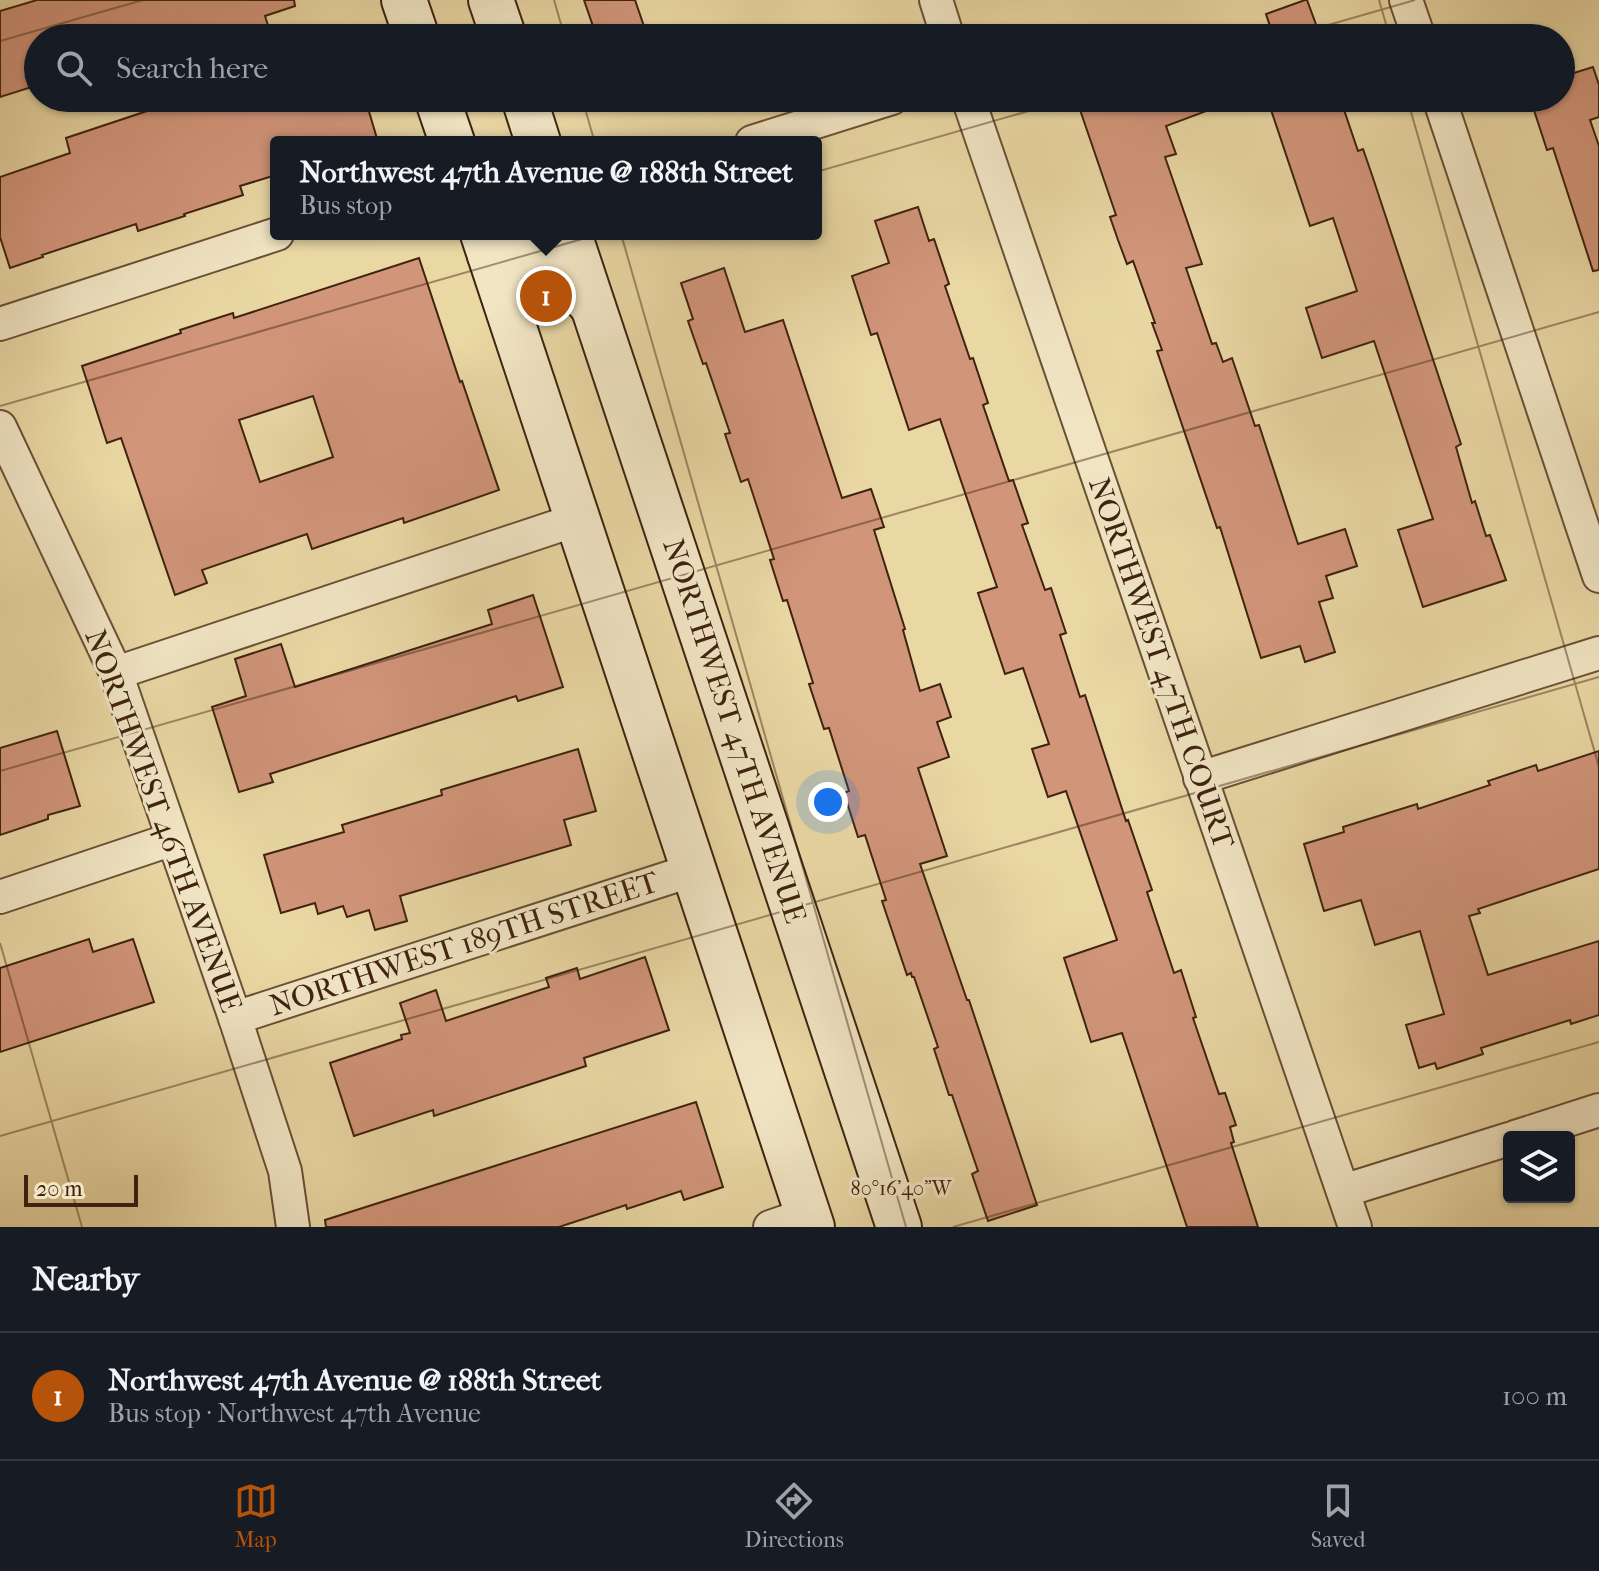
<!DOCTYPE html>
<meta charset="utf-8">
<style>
body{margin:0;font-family:"IM FELL French Canon",serif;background:#20242c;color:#f1f3f6}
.controls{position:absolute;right:24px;bottom:24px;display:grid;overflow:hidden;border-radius:8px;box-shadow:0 2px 6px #0004}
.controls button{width:72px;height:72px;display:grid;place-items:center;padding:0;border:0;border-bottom:2px solid #363941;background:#171b24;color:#f1f3f6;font:40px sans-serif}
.scale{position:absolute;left:24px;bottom:20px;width:114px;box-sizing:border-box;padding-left:8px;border:4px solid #3f2310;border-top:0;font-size:22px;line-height:28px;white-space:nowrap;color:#3f2310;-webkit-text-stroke:6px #f1e5c4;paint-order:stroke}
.you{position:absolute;left:828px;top:802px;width:28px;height:28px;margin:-20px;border:6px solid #fff;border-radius:50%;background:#1a73e8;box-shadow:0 0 0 12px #1a73e833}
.badge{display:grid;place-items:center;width:52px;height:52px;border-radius:50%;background:#b45309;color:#fff;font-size:26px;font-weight:700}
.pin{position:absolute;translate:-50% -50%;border:4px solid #fff;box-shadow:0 2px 8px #0006}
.popup{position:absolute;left:270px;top:136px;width:552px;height:104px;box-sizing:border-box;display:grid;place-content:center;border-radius:8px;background:#171b24;filter:drop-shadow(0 2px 6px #0005);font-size:26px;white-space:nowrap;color:#9ea1a6}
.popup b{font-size:30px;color:#f1f3f6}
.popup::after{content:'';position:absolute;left:50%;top:100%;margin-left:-16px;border:16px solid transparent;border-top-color:#171b24}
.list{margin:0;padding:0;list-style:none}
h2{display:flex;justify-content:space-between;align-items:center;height:104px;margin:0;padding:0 32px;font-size:34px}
h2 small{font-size:26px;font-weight:400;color:#9ea1a6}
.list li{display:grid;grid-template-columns:52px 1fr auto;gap:24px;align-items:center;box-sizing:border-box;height:128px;padding:0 32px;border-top:2px solid #363941}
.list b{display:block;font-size:30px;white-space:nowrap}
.list p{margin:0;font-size:26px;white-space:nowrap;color:#9ea1a6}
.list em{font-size:26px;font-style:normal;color:#9ea1a6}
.icon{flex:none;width:44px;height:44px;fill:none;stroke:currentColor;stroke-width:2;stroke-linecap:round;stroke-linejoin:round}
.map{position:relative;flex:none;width:1599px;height:1227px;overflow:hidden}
.search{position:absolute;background:#171b24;box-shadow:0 2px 6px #0004;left:24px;right:24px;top:24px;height:88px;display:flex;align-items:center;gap:20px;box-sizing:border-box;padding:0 28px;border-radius:44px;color:#9ea1a6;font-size:30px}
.sheet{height:232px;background:#171b24}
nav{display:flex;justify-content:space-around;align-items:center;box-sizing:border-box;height:112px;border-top:2px solid #363941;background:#171b24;font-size:22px;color:#9ea1a6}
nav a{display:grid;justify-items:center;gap:4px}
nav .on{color:#b45309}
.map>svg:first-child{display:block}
</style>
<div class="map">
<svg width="1599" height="1227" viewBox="0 0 1599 1227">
<rect width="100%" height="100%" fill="#e9d7a4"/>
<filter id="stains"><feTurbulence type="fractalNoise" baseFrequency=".0025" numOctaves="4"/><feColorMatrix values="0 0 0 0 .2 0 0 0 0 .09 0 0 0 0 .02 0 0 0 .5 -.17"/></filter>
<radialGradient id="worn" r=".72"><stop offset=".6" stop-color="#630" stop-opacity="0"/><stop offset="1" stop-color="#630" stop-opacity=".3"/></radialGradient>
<g fill="#d1957a" stroke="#3f2310" stroke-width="2" fill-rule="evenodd">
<polygon points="37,0 294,0 295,6 265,16 272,38 240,38 236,25 197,38 38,38 38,85 0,97 0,11"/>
<polygon points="584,0 635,0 648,38 597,38"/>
<polygon points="1305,0 1307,0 1321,38 1274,38 1266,14"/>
<polygon points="1593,67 1599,85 1599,117 1590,120 1599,146 1599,270 1593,271 1553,148 1547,150 1530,98 1561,98 1561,77"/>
<polygon points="174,98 365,98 378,142 276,142 276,175 240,186 243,195 184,214 185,216 138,231 136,224 42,255 43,257 10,268 0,237 0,177 70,153 66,138 159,107 158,103"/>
<polygon points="1076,98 1232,98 1233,101 1166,126 1176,154 1165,157 1202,264 1186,268 1212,344 1216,343 1223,362 1232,358 1255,426 1259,425 1298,544 1345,529 1357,566 1326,576 1333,598 1319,602 1335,652 1305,662 1300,646 1261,658 1220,527 1217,528 1157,351 1162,350 1152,323 1155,323 1133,261 1127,264 1118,240 1110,217 1116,215"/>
<polygon points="1267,98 1340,98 1358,151 1363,149 1372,175 1461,444 1456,447 1472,503 1475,501 1486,536 1490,535 1506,580 1423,607 1398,530 1433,519 1374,341 1322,358 1306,308 1357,291 1333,218 1310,226"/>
<polygon points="918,207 929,241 934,239 949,284 945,286 970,359 973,358 988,403 983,405 1009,481 1013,480 1028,523 1022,525 1045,590 1051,588 1066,633 1060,635 1080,697 1085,695 1126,821 1128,820 1152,890 1147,892 1174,973 1181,970 1196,1017 1193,1018 1219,1094 1225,1093 1236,1125 1230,1127 1234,1142 1231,1143 1258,1227 1187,1227 1122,1033 1091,1042 1064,958 1117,940 1066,791 1048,797 1032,749 1049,744 1023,668 1005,674 978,593 997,587 940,419 909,430 877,333 871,335 852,276 889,263 875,221"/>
<path d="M419,258L460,382L462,381L499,490L404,523L403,518L312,549L307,534L202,570L207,583L175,595L121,438L107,443L82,366L181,333L180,330L233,313L234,318ZM313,396L333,457L260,482L239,420Z"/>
<polygon points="724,268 745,332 783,320 842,498 871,489 884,527 874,530 905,629 903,630 920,691 940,684 951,717 937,722 949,757 918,768 947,856 920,864 967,1000 969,1000 1037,1205 988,1221 972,1174 978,1171 952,1095 949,1095 934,1049 938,1047 914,977 912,977 911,973 907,975 882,901 886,900 865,835 858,837 844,793 849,791 829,728 824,729 809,684 813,683 787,600 783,601 770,560 774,559 748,479 741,482 725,434 730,433 706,363 703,364 688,321 693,319 681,283"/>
<polygon points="533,595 563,687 518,701 516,696 270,774 273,782 239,792 212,707 246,696 235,659 281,644 295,687 492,624 488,610"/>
<polygon points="57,731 80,806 48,815 48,819 0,835 0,748"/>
<polygon points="578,749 596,811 564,820 571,845 400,896 407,921 375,930 369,910 347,917 343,906 318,914 315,903 281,913 264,855 344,832 342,825 442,795 441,790"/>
<polygon points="1599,751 1599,869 1478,909 1480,913 1469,916 1488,975 1599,941 1599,1015 1571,1024 1570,1020 1481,1048 1483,1054 1437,1069 1435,1063 1419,1068 1406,1025 1444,1014 1420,931 1375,945 1361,900 1324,911 1304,844 1344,832 1343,827 1417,804 1418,809 1490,785 1488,781 1536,765 1538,771"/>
<polygon points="89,939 93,952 133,939 154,1002 0,1052 0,968"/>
<polygon points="645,957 669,1030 584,1058 586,1066 434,1116 433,1110 354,1136 330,1063 402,1039 401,1035 410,1033 400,1003 436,990 446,1021 549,987 546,978 577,968 580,979"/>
<polygon points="696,1102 723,1187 684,1200 681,1191 627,1209 626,1205 559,1227 326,1227 325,1220"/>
</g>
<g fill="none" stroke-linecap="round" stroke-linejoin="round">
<defs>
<g id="minor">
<polyline points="936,0 948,38"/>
<polyline points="1406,0 1419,38"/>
<polyline points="968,98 1355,1227"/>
<polyline points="1439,98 1599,576"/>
<polyline points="752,142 892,98"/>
<polyline points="0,324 277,234"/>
<polyline points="0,427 116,673 235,1018 285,1171 293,1227"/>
<polyline points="116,673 576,520"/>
<polyline points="1200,778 1599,653"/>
<polyline points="0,897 173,839"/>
<polyline points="235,1018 693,870"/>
<polyline points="1515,1137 1599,1110"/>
<polyline points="1343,1191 1509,1139"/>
<polyline points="770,1227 808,1214"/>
</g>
<g id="secondary">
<polyline points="404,0 417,38"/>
<polyline points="491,0 504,38"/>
<polyline points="437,98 452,142"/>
<polyline points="524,98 538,142"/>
<polyline points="483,234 812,1227"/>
<polyline points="569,234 899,1227"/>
<path d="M490,255C540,251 558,269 590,303"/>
</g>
</defs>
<use href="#minor" stroke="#6a5035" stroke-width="36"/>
<use href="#secondary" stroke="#3f2310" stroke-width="48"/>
<use href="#minor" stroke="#f1e5c4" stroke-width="32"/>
<use href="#secondary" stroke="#f1e5c4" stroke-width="44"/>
</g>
<path fill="none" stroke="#3f2310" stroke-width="2" stroke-opacity="0.45" d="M554,0L565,38M1379,0L1390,38M1283,38L1415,0M0,41L143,0M582,98L906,1227M1407,98L1599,767M0,406L1074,98M0,771L1599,312M0,943L82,1227M0,1136L1599,677M953,1227L1599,1042"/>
<g text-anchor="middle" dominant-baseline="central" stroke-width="6" stroke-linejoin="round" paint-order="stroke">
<g font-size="30" fill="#3f2310" stroke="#f1e5c4">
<text transform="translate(1161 663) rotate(71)">NORTHWEST 47TH COURT</text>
<text transform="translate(734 731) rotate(72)">NORTHWEST 47TH AVENUE</text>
<text transform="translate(163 821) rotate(70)">NORTHWEST 46TH AVENUE</text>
<text transform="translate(464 944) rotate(-18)">NORTHWEST 189TH STREET</text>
</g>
</g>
<g font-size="20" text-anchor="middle" fill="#3f2310" stroke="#f1e5c4" stroke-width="6" stroke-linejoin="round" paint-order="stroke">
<text x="901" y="1195">80°16'40"W</text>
</g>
<rect width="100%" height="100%" filter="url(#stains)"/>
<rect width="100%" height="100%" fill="url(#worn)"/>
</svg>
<div class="controls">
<button><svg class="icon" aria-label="layers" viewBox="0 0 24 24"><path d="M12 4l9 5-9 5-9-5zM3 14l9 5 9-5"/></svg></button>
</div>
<div class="scale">20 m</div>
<div class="you"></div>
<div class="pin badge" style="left:546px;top:296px">1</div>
<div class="popup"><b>Northwest 47th Avenue @ 188th Street</b>Bus stop</div>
<div class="search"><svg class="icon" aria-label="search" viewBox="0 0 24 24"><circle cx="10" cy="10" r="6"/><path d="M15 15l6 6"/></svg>Search here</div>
</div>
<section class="sheet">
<h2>Nearby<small></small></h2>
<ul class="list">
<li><span class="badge">1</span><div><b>Northwest 47th Avenue @ 188th Street</b><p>Bus stop · Northwest 47th Avenue</p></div><em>100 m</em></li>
</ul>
</section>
<nav>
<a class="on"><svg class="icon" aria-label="map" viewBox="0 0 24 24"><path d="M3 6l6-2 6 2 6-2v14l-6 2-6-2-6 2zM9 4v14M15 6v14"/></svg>Map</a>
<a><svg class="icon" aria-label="directions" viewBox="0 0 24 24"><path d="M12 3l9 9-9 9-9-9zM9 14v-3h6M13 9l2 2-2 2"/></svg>Directions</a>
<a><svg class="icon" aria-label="saved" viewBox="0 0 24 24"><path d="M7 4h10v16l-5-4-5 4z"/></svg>Saved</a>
</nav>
